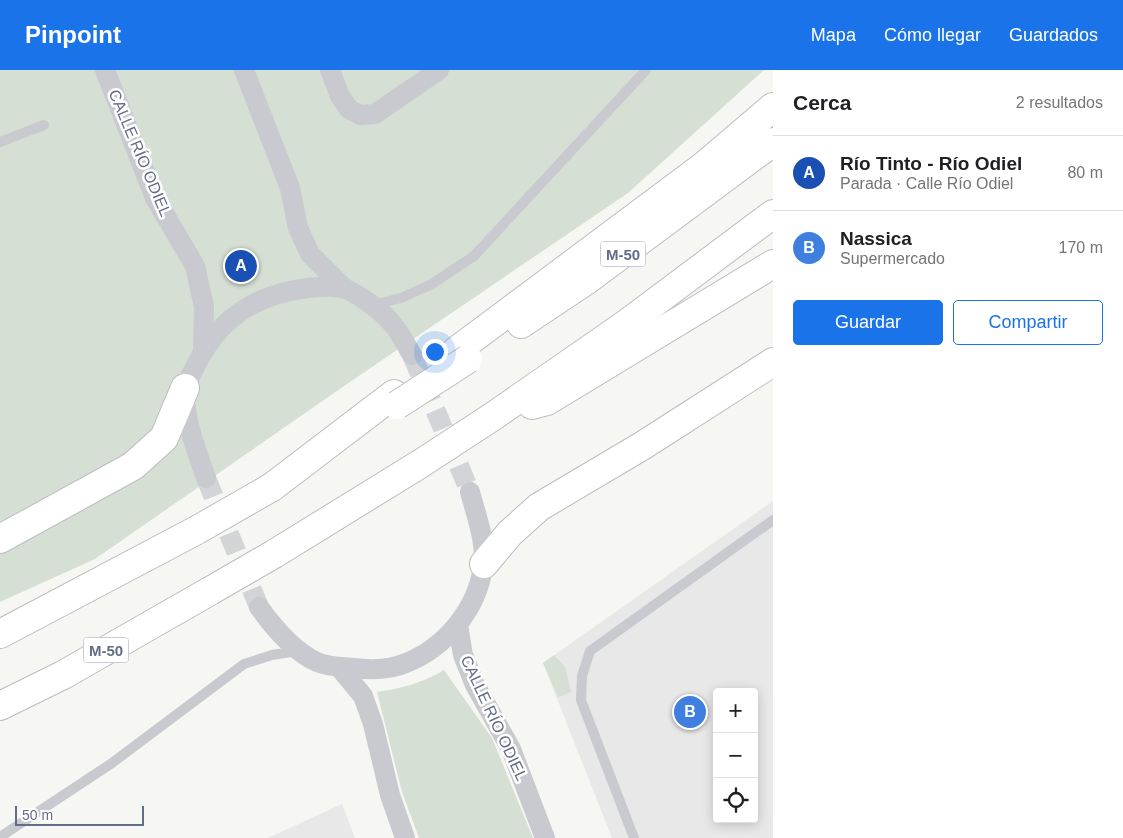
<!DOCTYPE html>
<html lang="es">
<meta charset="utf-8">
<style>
body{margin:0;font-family:Helvetica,sans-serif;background:#f6f6f6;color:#202124}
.controls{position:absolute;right:15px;bottom:15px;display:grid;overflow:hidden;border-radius:5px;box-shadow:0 2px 12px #0003}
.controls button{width:45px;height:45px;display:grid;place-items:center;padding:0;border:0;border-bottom:1px solid #e0e0e0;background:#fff;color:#202124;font:25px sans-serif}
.scale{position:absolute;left:15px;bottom:12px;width:129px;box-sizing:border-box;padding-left:5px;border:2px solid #646d87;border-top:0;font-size:14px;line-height:18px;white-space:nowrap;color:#646d87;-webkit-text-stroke:4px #fff;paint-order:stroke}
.you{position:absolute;left:434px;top:281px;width:18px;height:18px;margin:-12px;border:4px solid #fff;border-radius:50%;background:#1a73e8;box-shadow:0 0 0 8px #1a73e833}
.badge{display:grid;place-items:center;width:32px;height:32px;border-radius:50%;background:#1a73e8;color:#fff;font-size:16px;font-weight:700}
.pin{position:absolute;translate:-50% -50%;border:2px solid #fff;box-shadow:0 1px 5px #0006}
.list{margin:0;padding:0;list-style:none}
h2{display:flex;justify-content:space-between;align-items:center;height:65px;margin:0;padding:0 20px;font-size:21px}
h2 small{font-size:16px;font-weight:400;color:#757577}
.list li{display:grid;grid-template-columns:32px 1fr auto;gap:15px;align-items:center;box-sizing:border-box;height:75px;padding:0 20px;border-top:1px solid #e0e0e0}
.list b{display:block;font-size:19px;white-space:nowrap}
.list p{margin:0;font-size:16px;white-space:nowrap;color:#757577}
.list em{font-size:16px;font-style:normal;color:#757577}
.actions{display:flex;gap:10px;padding:15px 20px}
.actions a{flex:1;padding:11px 0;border:1px solid #1a73e8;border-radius:5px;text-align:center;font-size:18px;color:#1a73e8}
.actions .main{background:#1a73e8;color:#fff}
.icon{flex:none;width:28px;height:28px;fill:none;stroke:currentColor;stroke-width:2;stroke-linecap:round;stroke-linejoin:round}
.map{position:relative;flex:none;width:773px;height:768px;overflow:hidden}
header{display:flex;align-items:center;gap:30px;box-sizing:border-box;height:70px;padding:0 25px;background:#1a73e8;color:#fff}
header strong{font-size:24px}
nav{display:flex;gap:28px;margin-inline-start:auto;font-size:18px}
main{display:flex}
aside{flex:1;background:#fff}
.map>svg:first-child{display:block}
</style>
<header>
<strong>Pinpoint</strong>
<nav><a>Mapa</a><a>Cómo llegar</a><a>Guardados</a></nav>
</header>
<main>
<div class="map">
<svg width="773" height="768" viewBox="0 0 773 768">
<rect width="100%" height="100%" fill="#f6f7f3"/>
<g fill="#e7e8e7" fill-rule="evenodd">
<path d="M773,431V768H612L543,593ZM717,622H754V749H717Z"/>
<polygon points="342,734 355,768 268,768"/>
</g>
<g fill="#d5dfd4">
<polygon points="0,0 764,0 628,123 347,314 95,489 0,532"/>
<polygon points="554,585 565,597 571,622 558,627 543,593"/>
<path d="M444,600L492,668L533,768H419L402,722L377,622C402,618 423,613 444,600Z"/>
</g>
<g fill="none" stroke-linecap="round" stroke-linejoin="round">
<g stroke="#d2d4d8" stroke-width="20" stroke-dasharray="20 10" stroke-linecap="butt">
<polyline points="412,285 470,422"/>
<polyline points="206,408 259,537"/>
</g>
<defs>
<g id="highway">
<polyline points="521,254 587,210 773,72"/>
<polyline points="456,281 705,95 773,37"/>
<polyline points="532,335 547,331 773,194"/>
<polyline points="492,347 626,254 773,144"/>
<polyline points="272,417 394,324"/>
<polyline points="0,469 133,396 164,368 185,318"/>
<polyline points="274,484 420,394"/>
<polyline points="484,494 510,463 539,437 642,376 773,292"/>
<polyline points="0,564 197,460"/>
<polyline points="0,636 63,605 210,521"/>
</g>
</defs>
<use href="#highway" stroke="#bbbcc0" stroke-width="30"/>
<g stroke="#c9cacf" stroke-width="10">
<polyline points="0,72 44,55"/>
<polyline points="373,235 401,228 430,215 474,186 646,0"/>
<polyline points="0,767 112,693 244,594 272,585 297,581"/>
<polyline points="634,768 581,630 582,606 590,581 773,450"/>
</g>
<g stroke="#c9cacf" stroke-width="20">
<polyline points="105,0 155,128 195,196 204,237 203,279"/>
<polyline points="244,0 290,118 298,158 310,184 345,219"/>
<polyline points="330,0 340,26 349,39 360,45 375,44 439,0"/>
<path d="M206,408C197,383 183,345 185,320C185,313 191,305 194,299C217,250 254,224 308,218C319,217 336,215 346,219C361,226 384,242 394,256C401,264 406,275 412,285"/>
<path d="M259,537C274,558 293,581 317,592C328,597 342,597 354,598C371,600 390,600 406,593C446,577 477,539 483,497C487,473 476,445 470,422"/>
<polyline points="458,555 463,585 475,615 511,679 545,768"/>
<polyline points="339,597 363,626 373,654 390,725 405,768"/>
</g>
<use href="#highway" stroke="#fff" stroke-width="28"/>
<defs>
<g id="highway-bridge">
<polyline points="397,335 468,289"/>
<polyline points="420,394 492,347"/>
<polyline points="197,460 272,417"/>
<polyline points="210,521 274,484"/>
</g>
</defs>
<use href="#highway-bridge" stroke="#bbbcc0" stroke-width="30" stroke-linecap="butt"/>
<use href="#highway-bridge" stroke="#fff" stroke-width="28"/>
</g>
<g text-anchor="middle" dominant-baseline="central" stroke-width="5" stroke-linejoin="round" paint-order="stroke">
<g fill="#fff" stroke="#9299ab" stroke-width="1">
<rect x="600.5" y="171.5" width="45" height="25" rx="4"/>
<rect x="83.5" y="567.5" width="45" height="25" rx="4"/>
</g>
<g font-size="15" font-weight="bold" fill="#646d87">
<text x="623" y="184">M-50</text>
<text x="106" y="580">M-50</text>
</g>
<g font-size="16" fill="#646d87" stroke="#fff">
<text transform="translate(140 83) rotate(67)">CALLE RÍO ODIEL</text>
<text transform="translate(494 648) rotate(65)">CALLE RÍO ODIEL</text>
</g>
</g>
</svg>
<div class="controls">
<button>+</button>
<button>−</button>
<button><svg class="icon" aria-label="locate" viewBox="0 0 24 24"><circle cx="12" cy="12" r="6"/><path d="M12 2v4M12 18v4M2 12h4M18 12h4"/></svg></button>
</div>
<div class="scale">50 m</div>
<div class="you"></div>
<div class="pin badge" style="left:241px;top:196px;background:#1a4fb4">A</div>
<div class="pin badge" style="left:690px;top:642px;background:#3f7fe0">B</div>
</div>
<aside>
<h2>Cerca<small>2 resultados</small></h2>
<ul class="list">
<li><span class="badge" style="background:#1a4fb4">A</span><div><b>Río Tinto - Río Odiel</b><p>Parada · Calle Río Odiel</p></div><em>80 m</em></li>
<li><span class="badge" style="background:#3f7fe0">B</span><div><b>Nassica</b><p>Supermercado</p></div><em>170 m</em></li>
</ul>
<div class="actions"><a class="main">Guardar</a><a>Compartir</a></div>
</aside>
</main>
